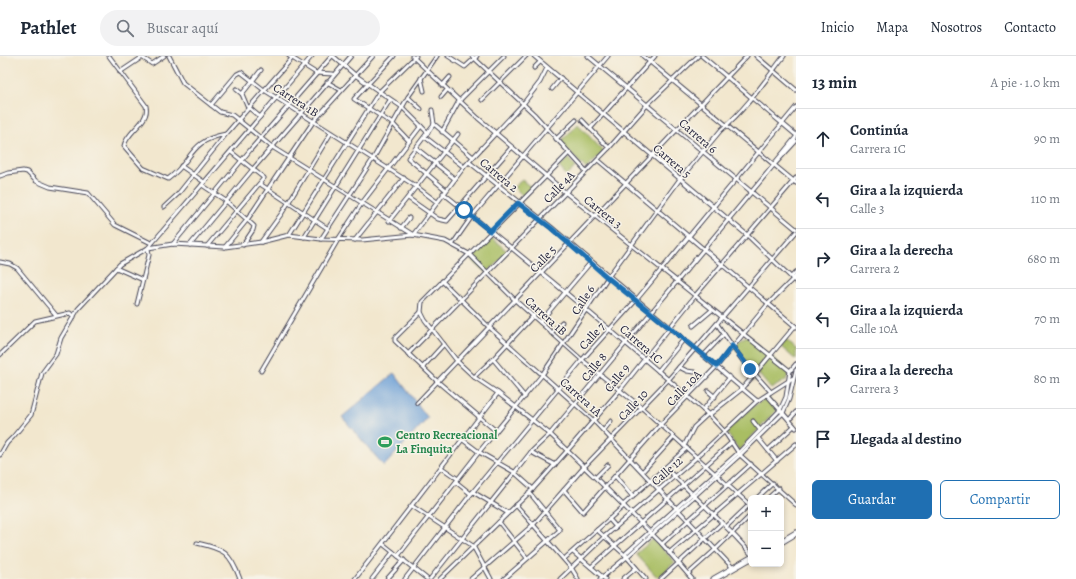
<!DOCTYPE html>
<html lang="es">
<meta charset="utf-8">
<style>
body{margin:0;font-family:Alegreya,serif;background:#f2f2f3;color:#1f2937}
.controls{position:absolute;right:12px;bottom:12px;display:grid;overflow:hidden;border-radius:6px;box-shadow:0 2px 6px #0003}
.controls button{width:36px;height:36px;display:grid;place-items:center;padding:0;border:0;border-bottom:1px solid #e0e1e3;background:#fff;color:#1f2937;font:20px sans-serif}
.stop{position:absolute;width:12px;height:12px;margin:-9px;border:3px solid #1f6fb2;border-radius:50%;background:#fff}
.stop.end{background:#1f6fb2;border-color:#fff;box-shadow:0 1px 4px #0008}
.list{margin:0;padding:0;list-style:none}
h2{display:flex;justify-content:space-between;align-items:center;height:52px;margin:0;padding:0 16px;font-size:17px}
h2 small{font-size:13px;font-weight:400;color:#747a83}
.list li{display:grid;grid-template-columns:26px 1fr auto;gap:12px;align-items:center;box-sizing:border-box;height:60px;padding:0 16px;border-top:1px solid #e0e1e3}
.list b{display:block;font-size:15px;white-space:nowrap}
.list p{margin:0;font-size:13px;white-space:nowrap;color:#747a83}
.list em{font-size:13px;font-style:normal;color:#747a83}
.actions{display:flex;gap:8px;padding:12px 16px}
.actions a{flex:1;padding:9px 0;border:1px solid #1f6fb2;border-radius:6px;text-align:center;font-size:14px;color:#1f6fb2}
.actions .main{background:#1f6fb2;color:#fff}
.icon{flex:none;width:22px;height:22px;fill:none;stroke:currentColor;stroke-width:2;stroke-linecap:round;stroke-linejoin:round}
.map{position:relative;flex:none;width:796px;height:523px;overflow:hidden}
header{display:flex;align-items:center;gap:24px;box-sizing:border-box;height:56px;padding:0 20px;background:#fff;border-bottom:1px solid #e0e1e3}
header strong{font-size:19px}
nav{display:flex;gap:22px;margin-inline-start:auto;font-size:14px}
.search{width:280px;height:36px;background:#f2f2f3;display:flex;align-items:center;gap:10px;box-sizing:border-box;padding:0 14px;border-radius:22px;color:#747a83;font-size:15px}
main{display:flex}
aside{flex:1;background:#fff}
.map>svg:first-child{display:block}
</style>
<header>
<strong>Pathlet</strong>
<div class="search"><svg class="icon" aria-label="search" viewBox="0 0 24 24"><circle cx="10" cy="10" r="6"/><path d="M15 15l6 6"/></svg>Buscar aquí</div>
<nav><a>Inicio</a><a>Mapa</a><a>Nosotros</a><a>Contacto</a></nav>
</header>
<main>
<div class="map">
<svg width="796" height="523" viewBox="0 0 796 523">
<rect width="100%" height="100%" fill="#f7f3e8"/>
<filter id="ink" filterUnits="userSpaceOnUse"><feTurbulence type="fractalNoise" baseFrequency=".025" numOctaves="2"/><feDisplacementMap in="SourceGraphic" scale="8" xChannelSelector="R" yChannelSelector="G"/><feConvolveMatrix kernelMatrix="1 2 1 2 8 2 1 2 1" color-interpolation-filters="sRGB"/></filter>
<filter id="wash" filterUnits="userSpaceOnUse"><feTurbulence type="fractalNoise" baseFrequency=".012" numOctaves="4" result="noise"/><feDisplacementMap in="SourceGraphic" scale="16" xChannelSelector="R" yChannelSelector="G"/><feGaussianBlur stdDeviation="0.9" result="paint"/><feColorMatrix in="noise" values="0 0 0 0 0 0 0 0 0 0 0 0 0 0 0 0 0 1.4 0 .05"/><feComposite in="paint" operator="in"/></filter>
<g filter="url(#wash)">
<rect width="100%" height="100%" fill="#f2e7ce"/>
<g fill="#a9be63" stroke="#66704f">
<polygon points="578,68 604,96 586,113 560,86"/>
<polygon points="568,102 575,111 567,120 559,111"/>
<polygon points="522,124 532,132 524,141 514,131"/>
<polygon points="491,181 508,196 487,217 470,203"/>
<polygon points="746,280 770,299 755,315 733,290"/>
<polygon points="786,284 796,293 796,304 781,291"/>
<polygon points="771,300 789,316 786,324 771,333 756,315"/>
<polygon points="768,341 777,354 739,394 726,376 752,351"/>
<polygon points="653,483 675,506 658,522 636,498"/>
</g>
<polygon fill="#6b9ed6" stroke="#466088" points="394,317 428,362 384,410 342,361"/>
</g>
<g filter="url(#ink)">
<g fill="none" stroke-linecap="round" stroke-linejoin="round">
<defs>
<g id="minor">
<path d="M109,0L146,50C150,66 127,75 124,90L143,112L168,123C194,104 188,85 226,78"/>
<polyline points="169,0 183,27 211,49 237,18 241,16 264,34 417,131 437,146"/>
<polyline points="289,0 316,17 333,18"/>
<polyline points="333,0 355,19 402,51 428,77"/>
<polyline points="394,0 354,43 393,68 409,85"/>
<polyline points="412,0 478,62 566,137 790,315"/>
<polyline points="448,0 465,11 477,0"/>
<polyline points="472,0 534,58 586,115"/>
<polyline points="534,0 747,179 796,226"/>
<polyline points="588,0 796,173"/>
<polyline points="643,0 796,127"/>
<polyline points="702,0 796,79"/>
<polyline points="756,0 796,34"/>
<polyline points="143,2 152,8 164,0"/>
<polyline points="534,12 540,6"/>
<polyline points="120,16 144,0"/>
<polyline points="421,22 424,35"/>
<polyline points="327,26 341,34"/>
<polyline points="442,30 450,21"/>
<polyline points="236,33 242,38"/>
<polyline points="552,33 561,22"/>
<polyline points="408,41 421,53"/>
<polyline points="441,41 447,34"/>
<polyline points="482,44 526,0"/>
<polyline points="211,49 220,56 232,59 272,91 412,178"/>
<polyline points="432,54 434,68 473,101"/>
<polyline points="260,61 247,50 242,38 261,14"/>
<polyline points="582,64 609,92"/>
<polyline points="434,68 408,102 446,134"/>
<polyline points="590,73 655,0"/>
<polyline points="442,76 459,45 504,0"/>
<polyline points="425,81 464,111"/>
<polyline points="556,83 576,64"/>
<polyline points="416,92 455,123"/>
<polyline points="569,97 422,246 421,256 425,264 457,305 474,321 498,337 550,378 606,432 662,488 692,523"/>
<polyline points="598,104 796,271"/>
<polyline points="469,106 551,171 757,345"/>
<polyline points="773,109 796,81"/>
<polyline points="181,110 204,126"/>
<polyline points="0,120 8,117 23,115 27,116 36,125 50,131 88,137 115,169 151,187"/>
<polyline points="260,128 327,172"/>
<polyline points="202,129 226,145 254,170 253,174 243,189"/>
<path d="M443,137C534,209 622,283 709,359L724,375L740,399L796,449"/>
<polyline points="408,142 438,163 447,165 511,92"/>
<polyline points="164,151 178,138 226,78 294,0"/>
<polyline points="389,165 458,78"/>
<polyline points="401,172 409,162"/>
<polyline points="289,179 379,36 416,0"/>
<polyline points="413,179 464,111 523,48 540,26 547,12"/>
<polyline points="304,181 390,44"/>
<polyline points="321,183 373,103 408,41 437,0"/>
<polyline points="355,184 404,122"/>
<polyline points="261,186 282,157 331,77"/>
<polyline points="173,188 251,93 332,0"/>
<polyline points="190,189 253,113 351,0"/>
<polyline points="452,189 473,159 608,0"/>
<polyline points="207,190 264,122 231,96"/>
<polyline points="225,191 247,164 313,66 373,0"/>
<polyline points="148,192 173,188 225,191 261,186 289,179 321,183 362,184 413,179 445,185 469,198 515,244 582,304 642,352 751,450"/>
<polyline points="0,206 10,208 17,212 56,259"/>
<polyline points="116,212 143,224"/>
<polyline points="791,221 796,216"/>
<polyline points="442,225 489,271 594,365 733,512"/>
<polyline points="137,248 149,199 148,192"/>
<polyline points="421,256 395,282 395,285 438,326 496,375"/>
<polyline points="540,266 591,206"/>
<polyline points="717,268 743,305 771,336"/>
<polyline points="693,270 712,254"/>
<polyline points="551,277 562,266"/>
<polyline points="408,298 609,92 647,49 698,0"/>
<polyline points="0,299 35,265 70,257 74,261"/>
<polyline points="704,299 724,278"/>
<polyline points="493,303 525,341"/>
<polyline points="423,311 444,288"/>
<polyline points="679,311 687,315 694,316"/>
<polyline points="261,315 339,182 362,147 421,70"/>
<polyline points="658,315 684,283"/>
<polyline points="474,321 493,303 534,259"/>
<polyline points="708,335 715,341"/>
<polyline points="767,339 796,372"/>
<polyline points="417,347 747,0"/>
<polyline points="703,354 730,321"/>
<polyline points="709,359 743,332 795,270"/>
<polyline points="789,364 796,356"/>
<polyline points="753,365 760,374"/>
<polyline points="604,374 611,365"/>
<polyline points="758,382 777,405"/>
<polyline points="463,384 479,396 514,416 533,433"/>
<polyline points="684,390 694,371 708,358"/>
<polyline points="768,394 794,370"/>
<polyline points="531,396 555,409"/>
<polyline points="0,399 7,387 13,381 31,359 42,317 56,298 61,282 78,253 120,208 148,192 312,0"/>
<polyline points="442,412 458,423"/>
<path d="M666,412C694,441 725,467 751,498"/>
<polyline points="643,415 674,381"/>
<polyline points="596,421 608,409"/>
<polyline points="616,421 633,441"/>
<polyline points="456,426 471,438"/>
<polyline points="564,434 583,456 660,369 717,310 768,248 796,220"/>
<polyline points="473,436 508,457"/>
<polyline points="757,442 773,427"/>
<polyline points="768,442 779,432"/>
<polyline points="516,449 572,513 578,523"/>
<polyline points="623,449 687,392"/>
<polyline points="412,450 473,490 491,523"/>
<polyline points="609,463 616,471"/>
<polyline points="499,466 527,502"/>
<polyline points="726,471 750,448"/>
<polyline points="597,474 626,500 646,523"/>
<path d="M197,487C224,493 230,496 240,523"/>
<polyline points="383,488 427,523"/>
<polyline points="662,488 751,408"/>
<polyline points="573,496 605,523"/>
<polyline points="669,497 796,388"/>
<path d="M398,500L479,396L542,319L608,221L680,123L721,74C746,53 765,25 784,0"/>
<polyline points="626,500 626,497 739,396 780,354 786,341 790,315 796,308"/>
<polyline points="564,503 624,450"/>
<polyline points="591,511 732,386"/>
<polyline points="688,518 716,493 751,459"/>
<polyline points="355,523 498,337"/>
<polyline points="372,523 393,496"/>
<polyline points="387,523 404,504"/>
<polyline points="405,523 471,438 582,304 637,243 796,51"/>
<polyline points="430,523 531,396 550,378 773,110 796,85"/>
<polyline points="440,523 533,433 567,395 619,335 695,240 796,122"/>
<polyline points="471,523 534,468 585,410 668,324 796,176"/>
<polyline points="504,523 560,474 529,436"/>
<polyline points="560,523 604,481 697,401 757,345 793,322"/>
<polyline points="600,523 628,500 740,399 783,357 789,343 796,314"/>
<polyline points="623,523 636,512"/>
<polyline points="661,523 721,468"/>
</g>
<g id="trunk">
<polyline points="781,486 796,477"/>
<polyline points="714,523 751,502"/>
</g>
</defs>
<use href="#minor" stroke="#414051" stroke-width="5"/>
<use href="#trunk" stroke="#414051" stroke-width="7"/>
<use href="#minor" stroke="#fff" stroke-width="3"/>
<use href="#trunk" stroke="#fff" stroke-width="5"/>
</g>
</g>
<g fill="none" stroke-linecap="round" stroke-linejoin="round" filter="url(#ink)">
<polyline stroke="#1f6fb2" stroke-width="5" points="464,154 490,175 518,147 551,172 608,222 717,310 732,290 750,313"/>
</g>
<defs>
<symbol id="stadium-bare" viewBox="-9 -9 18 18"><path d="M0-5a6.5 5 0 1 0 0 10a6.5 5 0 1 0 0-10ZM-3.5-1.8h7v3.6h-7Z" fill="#2e9e5b" stroke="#f7f3e8" stroke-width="2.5" paint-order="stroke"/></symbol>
</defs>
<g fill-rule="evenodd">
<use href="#stadium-bare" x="375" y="376" width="20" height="20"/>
</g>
<g text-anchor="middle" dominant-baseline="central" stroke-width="3" stroke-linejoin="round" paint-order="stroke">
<g font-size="12" fill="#22223b" stroke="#f7f3e8">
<text transform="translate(296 44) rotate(33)">Carrera 1B</text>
<text transform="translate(698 80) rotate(41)">Carrera 6</text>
<text transform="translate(672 105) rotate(40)">Carrera 5</text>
<text transform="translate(499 119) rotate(40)">Carrera 2</text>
<text transform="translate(559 131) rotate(-46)">Calle 4A</text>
<text transform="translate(603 156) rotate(39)">Carrera 3</text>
<text transform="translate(543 203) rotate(-46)">Calle 5</text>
<text transform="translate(583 244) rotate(-57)">Calle 6</text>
<text transform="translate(546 260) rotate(42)">Carrera 1B</text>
<text transform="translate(592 280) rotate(-48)">Calle 7</text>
<text transform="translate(641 288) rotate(41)">Carrera 1C</text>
<text transform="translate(594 311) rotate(-51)">Calle 8</text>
<text transform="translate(617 322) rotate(-51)">Calle 9</text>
<text transform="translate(684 332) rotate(-46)">Calle 10A</text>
<text transform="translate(581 341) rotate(42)">Carrera 1A</text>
<text transform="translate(633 349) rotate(-47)">Calle 10</text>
<text transform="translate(667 415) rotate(-41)">Calle 12</text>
</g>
<g font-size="12" font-weight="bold" fill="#27864d" stroke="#f7f3e8" text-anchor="start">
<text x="396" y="379">Centro Recreacional<tspan x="396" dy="14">La Finquita</tspan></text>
</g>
</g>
</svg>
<div class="controls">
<button>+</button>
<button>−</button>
</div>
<div class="stop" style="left:464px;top:154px"></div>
<div class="stop end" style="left:750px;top:313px"></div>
</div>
<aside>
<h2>13 min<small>A pie · 1.0 km</small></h2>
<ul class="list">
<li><svg class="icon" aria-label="ahead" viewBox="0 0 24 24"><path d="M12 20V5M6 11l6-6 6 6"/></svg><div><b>Continúa</b><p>Carrera 1C</p></div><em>90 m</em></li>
<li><svg class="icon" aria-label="left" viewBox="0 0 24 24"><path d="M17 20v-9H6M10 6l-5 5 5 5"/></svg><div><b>Gira a la izquierda</b><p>Calle 3</p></div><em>110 m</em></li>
<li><svg class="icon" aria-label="right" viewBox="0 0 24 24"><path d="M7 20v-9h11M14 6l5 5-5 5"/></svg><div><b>Gira a la derecha</b><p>Carrera 2</p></div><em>680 m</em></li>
<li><svg class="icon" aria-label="left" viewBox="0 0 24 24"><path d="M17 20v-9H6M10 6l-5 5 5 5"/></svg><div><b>Gira a la izquierda</b><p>Calle 10A</p></div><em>70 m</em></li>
<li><svg class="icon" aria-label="right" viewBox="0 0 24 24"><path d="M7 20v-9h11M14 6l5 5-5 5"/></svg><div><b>Gira a la derecha</b><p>Carrera 3</p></div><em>80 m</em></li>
<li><svg class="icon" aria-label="arrive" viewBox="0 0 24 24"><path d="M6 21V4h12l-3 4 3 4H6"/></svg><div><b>Llegada al destino</b></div></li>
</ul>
<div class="actions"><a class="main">Guardar</a><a>Compartir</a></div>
</aside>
</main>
